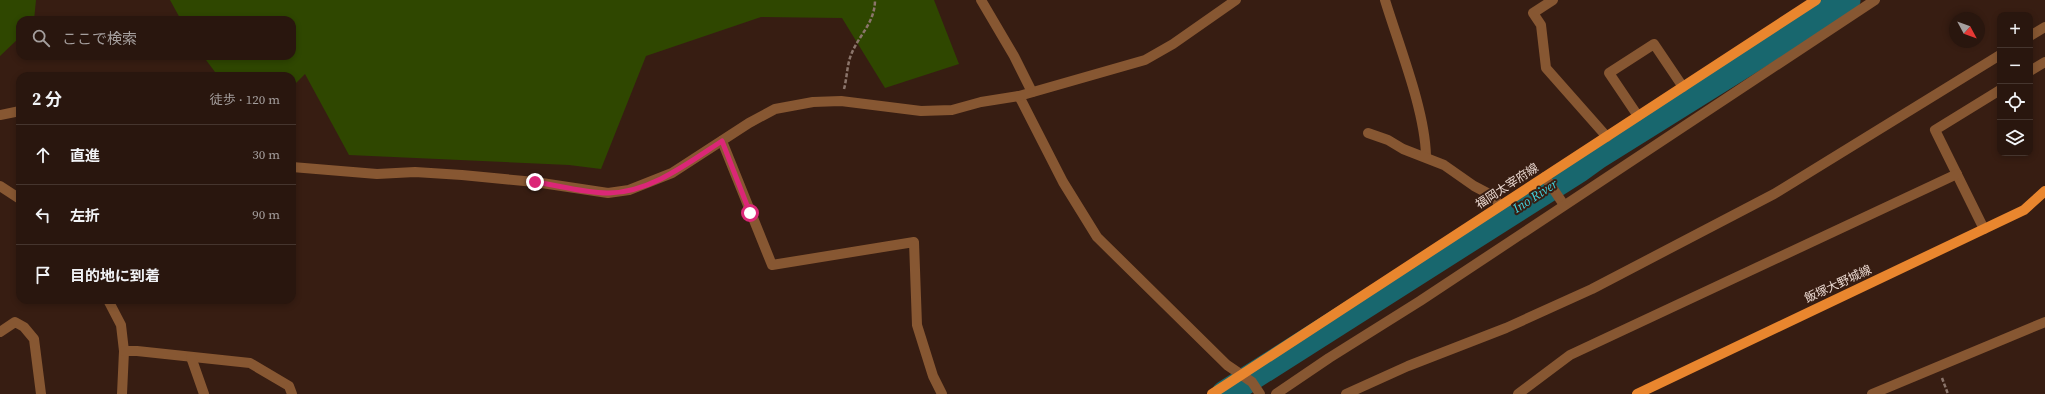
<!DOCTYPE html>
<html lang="ja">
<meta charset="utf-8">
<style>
body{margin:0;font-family:"Source Serif 4","Noto Sans JP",serif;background:#311f17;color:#f1f3f6}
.controls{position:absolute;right:12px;top:12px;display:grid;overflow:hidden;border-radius:8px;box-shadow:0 2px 6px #0003}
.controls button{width:36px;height:36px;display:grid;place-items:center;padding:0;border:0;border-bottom:1px solid #45352e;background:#29160e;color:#f1f3f6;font:20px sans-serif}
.compass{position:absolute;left:1949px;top:12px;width:36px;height:36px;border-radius:50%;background:#29160e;box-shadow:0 2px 6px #0003;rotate:131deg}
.stop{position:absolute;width:12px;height:12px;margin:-9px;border:3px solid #db2777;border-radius:50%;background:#fff}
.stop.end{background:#db2777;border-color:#fff;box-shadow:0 1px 4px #0008}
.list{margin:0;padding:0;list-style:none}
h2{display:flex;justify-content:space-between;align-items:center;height:52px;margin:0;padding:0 16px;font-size:17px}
h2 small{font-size:13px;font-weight:400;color:#a59f9e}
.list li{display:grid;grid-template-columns:26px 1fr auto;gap:12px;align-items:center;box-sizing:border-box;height:60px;padding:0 16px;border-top:1px solid #45352e}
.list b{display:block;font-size:15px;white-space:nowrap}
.list em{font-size:13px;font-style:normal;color:#a59f9e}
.icon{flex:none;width:22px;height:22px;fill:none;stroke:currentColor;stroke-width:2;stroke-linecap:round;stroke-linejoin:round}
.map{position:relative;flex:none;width:2045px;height:394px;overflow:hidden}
.search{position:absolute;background:#29160e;box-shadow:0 2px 6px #0003;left:16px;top:16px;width:280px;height:44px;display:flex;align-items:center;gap:10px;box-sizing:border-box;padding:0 14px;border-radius:12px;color:#a59f9e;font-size:15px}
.panel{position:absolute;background:#29160e;box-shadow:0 2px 6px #0003;left:16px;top:72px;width:280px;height:232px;border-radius:12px}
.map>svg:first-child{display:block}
</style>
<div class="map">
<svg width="2045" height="394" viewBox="0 0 2045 394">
<rect width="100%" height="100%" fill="#371d12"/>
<g fill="#2f4700">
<polygon points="0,0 36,0 34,20 20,20 20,37 0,56"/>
<polygon points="170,0 934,0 959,64 885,88 842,18 761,17 646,56 601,169 569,165 349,155 305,74 292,87 292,76 218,76 203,56 292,56 292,20 181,20"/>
</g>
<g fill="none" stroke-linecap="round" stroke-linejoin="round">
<polyline stroke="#18676e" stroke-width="27" points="1225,394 1579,169 1597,156 1847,0"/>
<g stroke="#8b756b" stroke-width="2.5" stroke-dasharray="4 2" stroke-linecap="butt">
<path d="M844,89C847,78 847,65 851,55C858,36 875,23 875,0"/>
<polyline points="1942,378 1948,394"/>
</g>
<g stroke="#875732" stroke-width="10">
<polyline points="981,0 1014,56 1032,92"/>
<path d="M1385,0C1399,46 1425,110 1426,156"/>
<polyline points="1553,0 1533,13 1541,25 1546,68 1607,137"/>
<polyline points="2030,36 2045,27"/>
<polyline points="2030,71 2045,62"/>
<polyline points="1019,96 1063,182 1097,237 1227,365 1252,382 1260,394"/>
<polyline points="0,115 20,111"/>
<polyline points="1638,116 1609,73 1654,44 1683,87"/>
<polyline points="1368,133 1388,140 1403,149 1444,165 1474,186 1493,196 1500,206"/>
<polyline points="722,141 772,265 914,242 917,325 933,376 942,394"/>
<polyline points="292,167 377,174 415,172 462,175 535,182 608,193 629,190 672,173 749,123 775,109 813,102 841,101 921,111 952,110 981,102 1019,96 1145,60 1173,44 1236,0"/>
<polyline points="1545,177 1564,205"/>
<polyline points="0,186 20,199"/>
<polyline points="1984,229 1935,130 2000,90"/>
<polyline points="108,300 121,325 124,351 122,394"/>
<polyline points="0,332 15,322 24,327 34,339 41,394"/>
<polyline points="124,351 137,351 250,363 289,386 292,394"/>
<polyline points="191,357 204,394"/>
<polyline points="1276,394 1329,358 1420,301 1875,0"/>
<polyline points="1346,394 1408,366 1506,328 1592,289 1774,194 2000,55"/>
<polyline points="1518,394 1570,355 1957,174"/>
<polyline points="1872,394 2045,322"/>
</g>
<g stroke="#e9862e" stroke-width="10">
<polyline points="1212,394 1816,0"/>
<polyline points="1637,394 2024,210 2045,191"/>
</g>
</g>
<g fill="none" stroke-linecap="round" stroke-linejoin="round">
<path stroke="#db2777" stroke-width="5" d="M535,182C556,185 589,194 609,193C651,192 688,163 722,141L750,213"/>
</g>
<g text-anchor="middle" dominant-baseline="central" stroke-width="4" stroke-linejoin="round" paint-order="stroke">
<g font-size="12" fill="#ead8d0" stroke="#371d12">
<text transform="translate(1507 186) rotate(-33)">福岡太宰府線</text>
<text transform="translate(1838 284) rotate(-25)">飯塚大野城線</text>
</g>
<g font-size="13" font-style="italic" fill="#42d5e1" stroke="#371d12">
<text transform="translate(1535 196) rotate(-33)">Ino River</text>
</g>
</g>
</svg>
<div class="controls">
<button>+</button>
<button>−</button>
<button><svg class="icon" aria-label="locate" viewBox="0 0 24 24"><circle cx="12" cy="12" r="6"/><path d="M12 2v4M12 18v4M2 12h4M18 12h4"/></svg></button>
<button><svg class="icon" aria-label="layers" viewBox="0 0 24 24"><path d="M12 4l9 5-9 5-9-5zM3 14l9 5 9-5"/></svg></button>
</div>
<svg class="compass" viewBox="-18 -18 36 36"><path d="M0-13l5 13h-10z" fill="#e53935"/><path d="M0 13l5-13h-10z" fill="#a59f9e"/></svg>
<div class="stop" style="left:750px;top:213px"></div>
<div class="stop end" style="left:535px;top:182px"></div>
<div class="search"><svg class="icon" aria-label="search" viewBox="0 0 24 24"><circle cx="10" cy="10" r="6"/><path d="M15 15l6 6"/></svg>ここで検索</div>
<section class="panel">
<h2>2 分<small>徒歩 · 120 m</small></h2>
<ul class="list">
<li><svg class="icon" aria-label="ahead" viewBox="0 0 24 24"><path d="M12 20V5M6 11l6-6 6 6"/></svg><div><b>直進</b></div><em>30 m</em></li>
<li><svg class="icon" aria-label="left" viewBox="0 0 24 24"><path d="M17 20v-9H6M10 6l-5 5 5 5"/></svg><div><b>左折</b></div><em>90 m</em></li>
<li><svg class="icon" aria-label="arrive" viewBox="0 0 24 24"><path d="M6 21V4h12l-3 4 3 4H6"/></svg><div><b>目的地に到着</b></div></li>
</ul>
</section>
</div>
